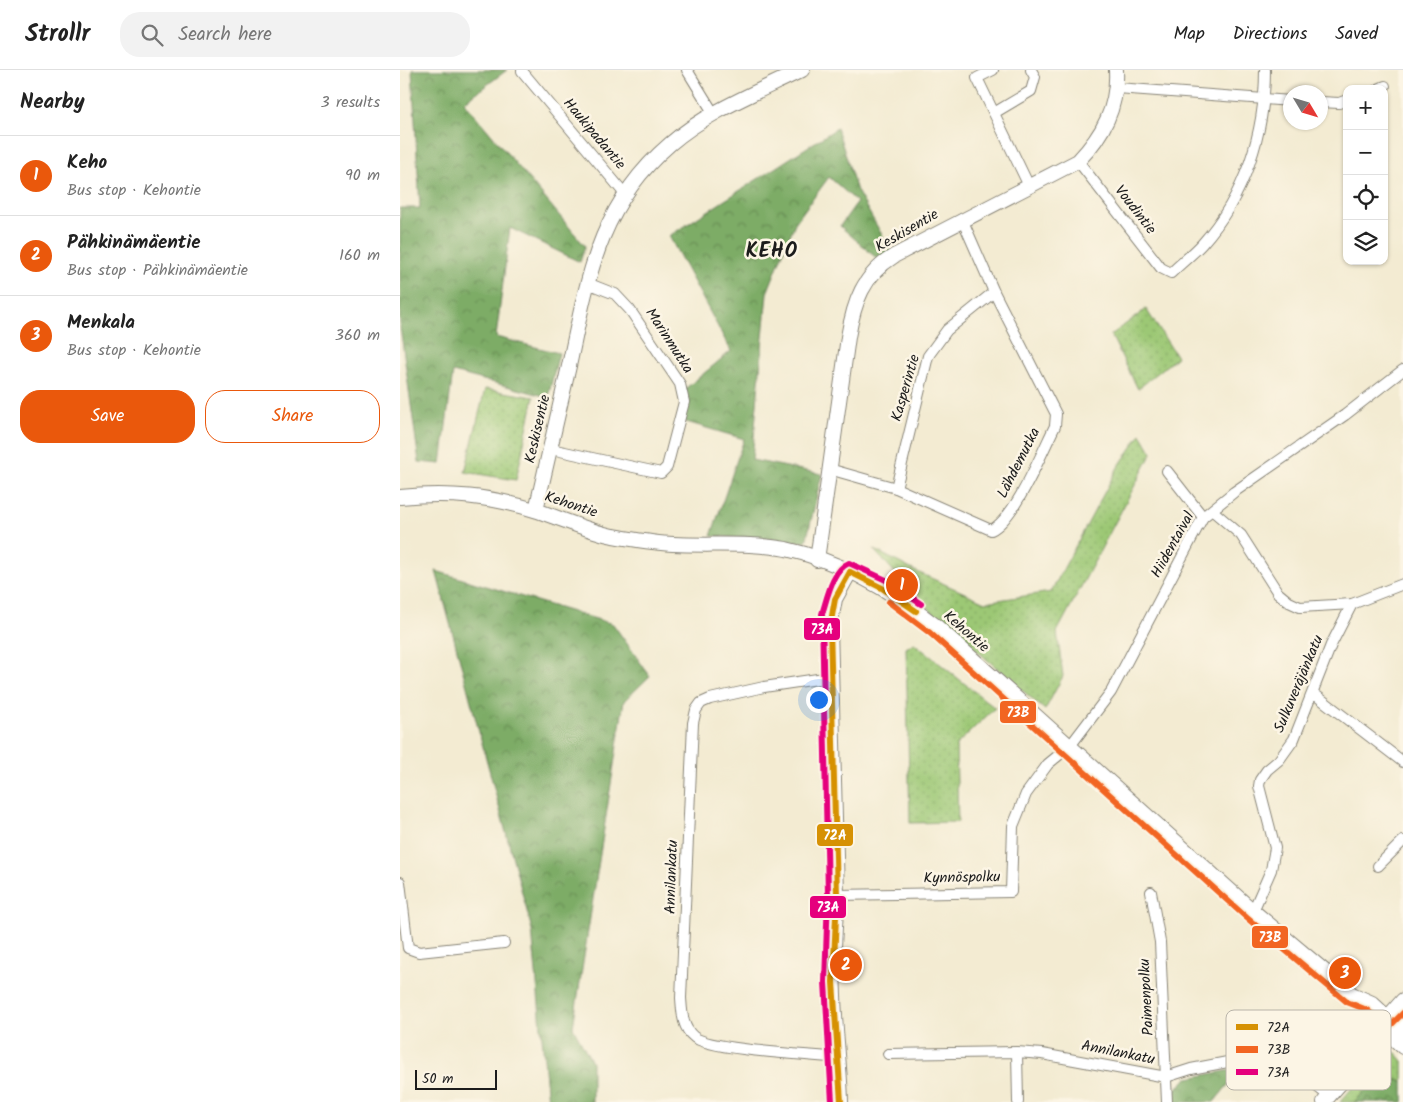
<!DOCTYPE html>
<meta charset="utf-8">
<style>
body{margin:0;font-family:Kalam,sans-serif;background:#f2f2f2;color:#222}
.controls{position:absolute;right:15px;top:15px;display:grid;overflow:hidden;border-radius:10px;box-shadow:0 1px 4px #0004}
.controls button{width:45px;height:45px;display:grid;place-items:center;padding:0;border:0;border-bottom:1px solid #e0e0e0;background:#fff;color:#222;font:25px sans-serif}
.compass{position:absolute;left:883px;top:15px;width:45px;height:45px;border-radius:50%;background:#fff;box-shadow:0 1px 4px #0004;rotate:128deg}
.scale{position:absolute;left:15px;bottom:12px;width:82px;box-sizing:border-box;padding-left:5px;border:2px solid #1c1c1c;border-top:0;font-size:14px;line-height:18px;white-space:nowrap;color:#1c1c1c;-webkit-text-stroke:4px #fcf5e5;paint-order:stroke}
.you{position:absolute;left:418px;top:629px;width:18px;height:18px;margin:-12px;border:4px solid #fff;border-radius:50%;background:#1a73e8;box-shadow:0 0 0 8px #1a73e833}
.badge{display:grid;place-items:center;width:32px;height:32px;border-radius:50%;background:#ea580c;color:#fff;font-size:16px;font-weight:700}
.pin{position:absolute;translate:-50% -50%;border:2px solid #fff;box-shadow:0 1px 5px #0006}
.list{margin:0;padding:0;list-style:none}
h2{display:flex;justify-content:space-between;align-items:center;height:65px;margin:0;padding:0 20px;font-size:21px}
h2 small{font-size:16px;font-weight:400;color:#767676}
.list li{display:grid;grid-template-columns:32px 1fr auto;gap:15px;align-items:center;box-sizing:border-box;height:80px;padding:0 20px;border-top:1px solid #e0e0e0}
.list b{display:block;font-size:19px;white-space:nowrap}
.list p{margin:0;font-size:16px;white-space:nowrap;color:#767676}
.list em{font-size:16px;font-style:normal;color:#767676}
.actions{display:flex;gap:10px;padding:15px 20px}
.actions a{flex:1;padding:11px 0;border:1px solid #ea580c;border-radius:20px;text-align:center;font-size:18px;color:#ea580c}
.actions .main{background:#ea580c;color:#fff}
.icon{flex:none;width:28px;height:28px;fill:none;stroke:currentColor;stroke-width:2;stroke-linecap:round;stroke-linejoin:round}
.map{position:relative;flex:none;width:1003px;height:1032px;overflow:hidden}
header{display:flex;align-items:center;gap:30px;box-sizing:border-box;height:70px;padding:0 25px;background:#fff;border-bottom:1px solid #e0e0e0}
header strong{font-size:24px}
nav{display:flex;gap:28px;margin-inline-start:auto;font-size:18px}
.search{width:350px;height:45px;background:#f2f2f2;display:flex;align-items:center;gap:12px;box-sizing:border-box;padding:0 18px;border-radius:20px;color:#767676;font-size:19px}
main{display:flex}
aside{flex:1;background:#fff}
.map>svg:first-child{display:block}
</style>
<header>
<strong>Strollr</strong>
<div class="search"><svg class="icon" aria-label="search" viewBox="0 0 24 24"><circle cx="10" cy="10" r="6"/><path d="M15 15l6 6"/></svg>Search here</div>
<nav><a>Map</a><a>Directions</a><a>Saved</a></nav>
</header>
<main>
<aside>
<h2>Nearby<small>3 results</small></h2>
<ul class="list">
<li><span class="badge">1</span><div><b>Keho</b><p>Bus stop · Kehontie</p></div><em>90 m</em></li>
<li><span class="badge">2</span><div><b>Pähkinämäentie</b><p>Bus stop · Pähkinämäentie</p></div><em>160 m</em></li>
<li><span class="badge">3</span><div><b>Menkala</b><p>Bus stop · Kehontie</p></div><em>360 m</em></li>
</ul>
<div class="actions"><a class="main">Save</a><a>Share</a></div>
</aside>
<div class="map">
<svg width="1003" height="1032" viewBox="0 0 1003 1032">
<defs>
<pattern id="green-dots" width="8" height="8" patternUnits="userSpaceOnUse" patternTransform="scale(1.25)"><rect width="8" height="8" fill="#9cc875"/><path d="M2 2h.1M6 6h.1" fill="none" stroke="#86ab65" stroke-width="1.8" stroke-linecap="round"/></pattern>
<pattern id="forest-crowns" width="20" height="18" patternUnits="userSpaceOnUse" patternTransform="scale(1.25)"><rect width="20" height="18" fill="#7dac66"/><path d="M2 6a3 3 0 1 1 6 0M12 15a3 3 0 1 1 6 0" fill="none" stroke="#668b53"/></pattern>
</defs>
<rect width="100%" height="100%" fill="#fcf5e5"/>
<filter id="ink" filterUnits="userSpaceOnUse"><feTurbulence type="fractalNoise" baseFrequency=".02" numOctaves="2"/><feDisplacementMap in="SourceGraphic" scale="10" xChannelSelector="R" yChannelSelector="G"/><feConvolveMatrix kernelMatrix="1 2 1 2 8 2 1 2 1" color-interpolation-filters="sRGB"/></filter>
<filter id="wash" filterUnits="userSpaceOnUse"><feTurbulence type="fractalNoise" baseFrequency=".0096" numOctaves="4" result="noise"/><feDisplacementMap in="SourceGraphic" scale="20" xChannelSelector="R" yChannelSelector="G"/><feGaussianBlur stdDeviation="1.12" result="paint"/><feColorMatrix in="noise" values="0 0 0 0 0 0 0 0 0 0 0 0 0 0 0 0 0 1.4 0 .05"/><feComposite in="paint" operator="in"/></filter>
<g filter="url(#wash)">
<rect width="100%" height="100%" fill="#f3ebd2"/>
<g fill="url(#green-dots)" stroke="#5c7248">
<polygon points="746,239 777,287 738,319 711,265"/>
<polygon points="85,319 134,327 116,410 65,402"/>
<polygon points="741,364 752,383 657,562 663,606 645,640 530,540 473,479 515,501 585,532 651,522 718,397"/>
<polygon points="514,573 595,638 556,675 558,752 510,753 506,578"/>
<polygon points="987,981 996,983 1003,991 1003,1011 972,1014 954,1032 940,1032 980,986"/>
</g>
<g fill="url(#forest-crowns)" stroke="#4c6441">
<polygon points="12,0 107,0 64,32 185,176 180,192 110,158 96,267 159,283 148,327 53,302 41,394 19,392 0,256 0,138 20,138"/>
<polygon points="437,58 457,121 494,186 482,193 440,156 457,132 429,107 395,153 367,223 352,390 422,404 406,472 311,466 344,369 283,351 286,318 331,281 269,166"/>
<polygon points="36,501 213,554 250,606 224,631 173,957 192,992 192,1032 148,1032 132,860"/>
<polygon points="842,998 814,1032 773,1032 773,1021 788,1008"/>
<polygon points="984,1008 1003,1011 1003,1032 954,1032 972,1014"/>
</g>
</g>
<g filter="url(#ink)">
<g fill="none" stroke-linecap="round" stroke-linejoin="round">
<defs>
<g id="street">
<polyline points="287,0 314,44"/>
<polyline points="593,0 577,8 629,116"/>
<polyline points="122,1 224,123"/>
<polyline points="717,18 891,31"/>
<polyline points="978,19 985,16"/>
<polyline points="921,32 939,33 947,30"/>
<polyline points="594,43 631,21 635,7 631,0"/>
<path d="M678,91L761,198L771,203C781,193 793,184 802,174C845,126 865,63 865,0"/>
<polyline points="151,379 261,403 267,397 284,332 280,314 230,240 215,224 187,213"/>
<path d="M429,399L496,418L591,460C615,449 642,382 655,356L656,344L594,222L562,149"/>
<polyline points="767,401 803,447"/>
<polyline points="496,418 528,286 547,260 594,222"/>
<polyline points="813,441 841,465 878,523 889,532 900,537 952,534 1003,514"/>
<path d="M431,607L364,617L310,629L301,633L296,640L293,653L281,928C282,941 282,958 294,967C310,980 413,985 440,988"/>
<polyline points="913,623 1003,692"/>
<polyline points="978,796 1003,771"/>
<polyline points="0,812 8,878 19,882 104,873"/>
<polyline points="751,822 760,872 767,1032"/>
<polyline points="437,825 611,822 613,756 626,724 648,694 670,676 711,622 803,447 834,422 945,345 1003,300"/>
<polyline points="853,841 871,800 875,778 859,716 860,710 867,700 879,690 894,669 931,575 952,534"/>
<polyline points="617,982 618,1032"/>
<polyline points="488,984 617,982 642,984 766,1007 791,999 838,990 875,988 887,993 929,1026"/>
</g>
<g id="secondary">
<path d="M0,427C49,422 90,426 138,441C162,449 188,461 213,466C232,469 253,473 273,474C310,476 349,472 386,479C441,491 492,521 536,556L853,841L953,925L965,942L1003,977"/>
<path d="M136,440C147,392 158,344 169,296C188,208 198,136 270,74C308,41 358,22 402,0"/>
<path d="M417,490L448,267C454,232 463,205 494,186L678,91C703,65 718,37 716,0"/>
<polyline points="954,925 972,933 1003,962"/>
<polyline points="959,991 966,972 1003,930"/>
<path d="M441,1032C440,996 435,961 434,925C432,891 435,858 437,825L430,557L435,529L450,502"/>
<path d="M924,1032C949,1002 977,976 1003,946"/>
</g>
</defs>
<use href="#street" stroke="#888477" stroke-width="12"/>
<use href="#secondary" stroke="#888477" stroke-width="16"/>
<use href="#street" stroke="#fff" stroke-width="10"/>
<use href="#secondary" stroke="#fff" stroke-width="14"/>
<defs>
<g id="bus-1">
<polyline points="450,502 482,518 516,541"/>
<polyline points="441,1032 433,912 437,825 430,557 435,529 450,502"/>
</g>
<polyline id="bus-2" points="489,532 530,563 847,848 947,932 967,940 986,956 992,954 1003,943"/>
<path id="bus-3" d="M432,1032L425,912L428,825L422,544C427,529 432,500 449,493L486,510L521,534"/>
</defs>
<use href="#bus-1" stroke="#fcf5e5" stroke-width="10"/>
<use href="#bus-2" stroke="#fcf5e5" stroke-width="10"/>
<use href="#bus-3" stroke="#fcf5e5" stroke-width="10"/>
<use href="#bus-1" stroke="#d69104" stroke-width="6"/>
<use href="#bus-2" stroke="#f26522" stroke-width="6"/>
<use href="#bus-3" stroke="#e5007d" stroke-width="6"/>
</g>
</g>
<g text-anchor="middle" dominant-baseline="central" stroke-width="5" stroke-linejoin="round" paint-order="stroke">
<g font-size="15" fill="#1c1c1c" stroke="#fcf5e5">
<text transform="translate(194 64) rotate(50)">Haukipadantie</text>
<text transform="translate(735 140) rotate(52)">Voudintie</text>
<text transform="translate(507 161) rotate(-30)">Keskisentie</text>
<text transform="translate(269 271) rotate(57)">Marinmutka</text>
<text transform="translate(506 318) rotate(-74)">Kasperintie</text>
<text transform="translate(138 359) rotate(-77)">Keskisentie</text>
<text transform="translate(619 393) rotate(-63)">Lähdemutka</text>
<text transform="translate(171 435) rotate(18)">Kehontie</text>
<text transform="translate(773 475) rotate(-61)">Hiidentaival</text>
<text transform="translate(566 562) rotate(41)">Kehontie</text>
<text transform="translate(899 614) rotate(-67)">Sulkuveräjänkatu</text>
<text transform="translate(272 807) rotate(-88)">Annilankatu</text>
<text transform="translate(562 808) rotate(-1)">Kynnöspolku</text>
<text transform="translate(747 927) rotate(-93)">Paimenpolku</text>
<text transform="translate(718 983) rotate(11)">Annilankatu</text>
</g>
<g font-size="20" font-weight="bold" letter-spacing="1" fill="#1c1c1c" stroke="#fcf5e5">
<text x="372" y="182">KEHO</text>
</g>
</g>
<rect x="826" y="940" width="165" height="80" rx="8" fill="#fcf5e5" stroke="#b9b4a9" stroke-width="1"/>
<rect x="836" y="954" width="22" height="6" fill="#d69104"/>
<rect x="836" y="976" width="22" height="7" fill="#f26522"/>
<rect x="836" y="999" width="22" height="6" fill="#e5007d"/>
<g font-size="14" fill="#1c1c1c">
<text x="867" y="962">72A</text>
<text x="867" y="984">73B</text>
<text x="867" y="1007">73A</text>
</g>
<g stroke="#fcf5e5" stroke-width="2">
<rect x="403" y="547" width="38" height="24" rx="5" fill="#e5007d"/>
<rect x="599" y="630" width="38" height="24" rx="5" fill="#f26522"/>
<rect x="416" y="753" width="38" height="24" rx="5" fill="#d69104"/>
<rect x="409" y="825" width="38" height="24" rx="5" fill="#e5007d"/>
<rect x="851" y="855" width="38" height="24" rx="5" fill="#f26522"/>
</g>
<g font-size="14" text-anchor="middle" font-weight="bold" fill="#fff">
<text x="422" y="564">73A</text>
<text x="618" y="647">73B</text>
<text x="435" y="770">72A</text>
<text x="428" y="842">73A</text>
<text x="870" y="872">73B</text>
</g>
</svg>
<div class="controls">
<button>+</button>
<button>−</button>
<button><svg class="icon" aria-label="locate" viewBox="0 0 24 24"><circle cx="12" cy="12" r="6"/><path d="M12 2v4M12 18v4M2 12h4M18 12h4"/></svg></button>
<button><svg class="icon" aria-label="layers" viewBox="0 0 24 24"><path d="M12 4l9 5-9 5-9-5zM3 14l9 5 9-5"/></svg></button>
</div>
<svg class="compass" viewBox="-18 -18 36 36"><path d="M0-13l5 13h-10z" fill="#e53935"/><path d="M0 13l5-13h-10z" fill="#767676"/></svg>
<div class="scale">50 m</div>
<div class="you"></div>
<div class="pin badge" style="left:502px;top:515px">1</div>
<div class="pin badge" style="left:446px;top:895px">2</div>
<div class="pin badge" style="left:945px;top:903px">3</div>
</div>
</main>
